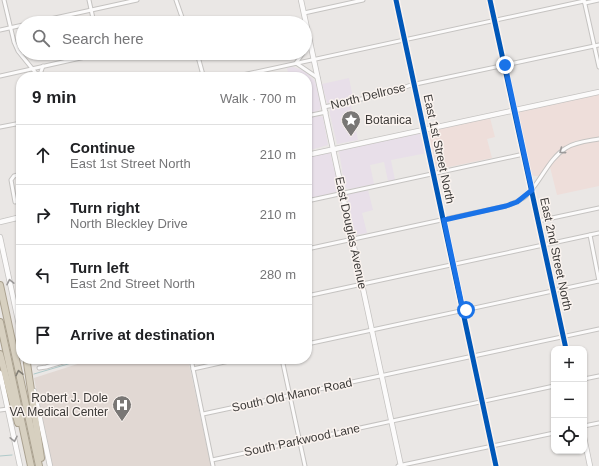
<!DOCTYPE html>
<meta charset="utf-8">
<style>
body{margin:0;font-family:Arial,sans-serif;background:#f6f6f6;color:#202124}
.controls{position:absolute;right:12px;bottom:12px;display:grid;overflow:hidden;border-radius:8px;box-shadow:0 1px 3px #0004}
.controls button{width:36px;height:36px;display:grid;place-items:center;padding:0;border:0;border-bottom:1px solid #e0e0e0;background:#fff;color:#202124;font:20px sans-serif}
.stop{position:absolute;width:12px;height:12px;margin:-9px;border:3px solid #1a73e8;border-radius:50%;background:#fff}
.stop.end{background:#1a73e8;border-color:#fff;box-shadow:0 1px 4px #0008}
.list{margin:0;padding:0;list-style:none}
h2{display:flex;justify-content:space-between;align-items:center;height:52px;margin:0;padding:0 16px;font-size:17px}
h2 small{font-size:13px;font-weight:400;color:#757577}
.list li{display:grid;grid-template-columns:26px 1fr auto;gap:12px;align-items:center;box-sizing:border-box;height:60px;padding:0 16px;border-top:1px solid #e0e0e0}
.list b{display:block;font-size:15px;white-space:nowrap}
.list p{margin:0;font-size:13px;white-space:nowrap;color:#757577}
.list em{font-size:13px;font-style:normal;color:#757577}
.icon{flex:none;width:22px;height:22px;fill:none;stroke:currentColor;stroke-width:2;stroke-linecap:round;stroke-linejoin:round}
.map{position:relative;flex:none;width:599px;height:466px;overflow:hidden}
.search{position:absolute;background:#fff;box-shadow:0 1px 3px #0004;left:16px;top:16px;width:296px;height:44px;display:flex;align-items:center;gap:10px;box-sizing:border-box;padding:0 14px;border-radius:22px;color:#757577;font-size:15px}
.panel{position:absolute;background:#fff;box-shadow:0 1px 3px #0004;left:16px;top:72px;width:296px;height:292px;border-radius:16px}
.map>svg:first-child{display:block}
</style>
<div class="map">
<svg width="599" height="466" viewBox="0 0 599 466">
<rect width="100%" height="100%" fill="#eae7e5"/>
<g fill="#e8dfe9">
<polygon points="293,67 305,71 315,81 321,105 320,109 318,111 307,114 307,77 289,77 287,68"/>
<polygon points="349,78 353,98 327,103 322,84"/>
<polygon points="350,102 358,140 337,144 330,115 330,109 331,107"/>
<polygon points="320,116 323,117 328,145 307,151 307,118"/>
<polygon points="422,133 427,153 391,160 395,180 388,181 384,162 370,165 374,184 350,189 345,188 339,151"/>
<polygon points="330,153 340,191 307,199 307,157"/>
<polygon points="368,190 373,210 362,213 367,233 355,235 347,195 348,194"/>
</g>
<polygon fill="#e1d8d3" points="93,359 188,359 211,466 52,466 34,378"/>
<g fill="#eededa">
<polygon points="599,94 599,186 557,195 549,163 539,176 534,176 530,172 518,113 520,111"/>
<polygon points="490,118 495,137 487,139 492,158 435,170 427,132 430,130"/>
</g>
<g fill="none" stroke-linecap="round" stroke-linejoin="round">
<g stroke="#afcaca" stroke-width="1">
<polyline points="34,374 85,359"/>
<polyline points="0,456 12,455"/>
</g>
<defs>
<g id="street">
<polyline points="4,0 14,42 18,51 39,77"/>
<polyline points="89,0 94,23"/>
<polyline points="176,0 184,23"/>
<polyline points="584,0 599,67"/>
<polyline points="585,3 599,0"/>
<polyline points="304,13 363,0"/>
<polyline points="32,23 137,0"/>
<polyline points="0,30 23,25"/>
<polyline points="305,50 310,42"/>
<polyline points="197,53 203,75"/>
<polyline points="303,53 296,63 318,78"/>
<polyline points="0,76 103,53"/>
<polyline points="39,77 43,66"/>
<polyline points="198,77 203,75 210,77"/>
<polyline points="233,77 584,1"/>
<polyline points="324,107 389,93 411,85 599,45"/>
<polyline points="307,116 326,112"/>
<polyline points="0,127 21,123"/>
<polyline points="307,201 524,154"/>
<polyline points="15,202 11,180 14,176 21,174"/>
<polyline points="538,221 599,208"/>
<polyline points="590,235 599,281"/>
<path d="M307,249L506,206C513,203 520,201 526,196C541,182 548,159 566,148C575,142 588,141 599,139"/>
<polyline points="307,296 599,233"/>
<polyline points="307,344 599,281"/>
<polyline points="191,359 213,466"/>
<polyline points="282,359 305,466"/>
<polyline points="39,368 46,367 73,359"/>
<polyline points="193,369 238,359"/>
<polyline points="584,379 599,376"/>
<polyline points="0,410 8,409"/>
<polyline points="203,414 599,329"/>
<polyline points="584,426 599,423"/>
<polyline points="212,460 554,386"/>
<polyline points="398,466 554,433"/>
</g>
<g id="secondary">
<polyline points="301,0 401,466"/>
<polyline points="396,0 496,466"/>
<polyline points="490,0 566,349"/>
<polyline points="307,155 599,92"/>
<polyline points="0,222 21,217"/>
<polyline points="0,237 21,334"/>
<polyline points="0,373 20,466"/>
<polyline points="34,391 50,466"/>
<polyline points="584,437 590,466"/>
</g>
<g id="highway">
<polyline points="0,285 39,466"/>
<polyline points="0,322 31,466"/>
<polyline points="0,354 18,423"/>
<polyline points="27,363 41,458"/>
</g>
</defs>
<use href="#street" stroke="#c5c3c1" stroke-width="5"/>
<use href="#secondary" stroke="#c5c3c1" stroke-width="6"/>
<use href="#highway" stroke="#aaa18f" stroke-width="8"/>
<use href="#street" stroke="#fcfbfb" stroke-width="3"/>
<use href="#secondary" stroke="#fcfbfb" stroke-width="4.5"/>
<use href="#highway" stroke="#d7d0c0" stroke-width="6"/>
<defs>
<g id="cycleway">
<polyline points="396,0 496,466"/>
<polyline points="490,0 566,349"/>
</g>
</defs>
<use href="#cycleway" stroke="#faf3ef" stroke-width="8"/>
<use href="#cycleway" stroke="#0057b8" stroke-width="5"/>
</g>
<defs><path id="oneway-chevron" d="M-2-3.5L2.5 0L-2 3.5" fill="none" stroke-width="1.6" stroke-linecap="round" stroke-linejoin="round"/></defs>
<g stroke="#9c9a9a">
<use href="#oneway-chevron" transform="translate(562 151) rotate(143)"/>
<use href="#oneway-chevron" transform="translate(10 282) rotate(-102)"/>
<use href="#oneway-chevron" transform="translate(14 439) rotate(78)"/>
</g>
<use stroke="#827e75" href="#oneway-chevron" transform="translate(19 373) rotate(-102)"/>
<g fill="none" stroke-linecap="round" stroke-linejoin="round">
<polyline stroke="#1a73e8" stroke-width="5" points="466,310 463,310 444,220 506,206 517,202 532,190 505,65"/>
</g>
<defs>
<symbol id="sight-pin" viewBox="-11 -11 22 30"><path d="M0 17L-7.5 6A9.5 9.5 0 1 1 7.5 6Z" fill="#797775" stroke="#faf3ef"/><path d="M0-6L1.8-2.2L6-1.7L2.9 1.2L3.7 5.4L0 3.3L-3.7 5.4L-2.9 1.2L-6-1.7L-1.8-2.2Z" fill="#fff"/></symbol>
<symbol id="hospital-pin" viewBox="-11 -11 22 30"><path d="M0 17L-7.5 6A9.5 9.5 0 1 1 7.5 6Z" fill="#797775" stroke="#faf3ef"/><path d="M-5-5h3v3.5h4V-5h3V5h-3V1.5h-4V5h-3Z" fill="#fff"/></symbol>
</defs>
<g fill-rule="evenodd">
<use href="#sight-pin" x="340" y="109" width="22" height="30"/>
<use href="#hospital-pin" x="111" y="394" width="22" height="30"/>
</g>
<g text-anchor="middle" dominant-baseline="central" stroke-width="3" stroke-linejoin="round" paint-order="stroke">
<g font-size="12" fill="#3c3a38" stroke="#faf3ef">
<text transform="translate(368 96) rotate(-14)">North Dellrose</text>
<text transform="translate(439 149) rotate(78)">East 1st Street North</text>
<text transform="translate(351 233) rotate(78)">East Douglas Avenue</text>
<text transform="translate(556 254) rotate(78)">East 2nd Street North</text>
<text transform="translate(292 395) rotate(-12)">South Old Manor Road</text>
<text transform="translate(302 440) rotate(-12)">South Parkwood Lane</text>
</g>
<g font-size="12" fill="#3c3a38" stroke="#faf3ef" text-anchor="start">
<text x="365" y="120">Botanica</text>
<text x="108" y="398" text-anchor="end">Robert J. Dole<tspan x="108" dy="14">VA Medical Center</tspan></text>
</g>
</g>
</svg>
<div class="controls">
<button>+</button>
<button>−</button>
<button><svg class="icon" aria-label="locate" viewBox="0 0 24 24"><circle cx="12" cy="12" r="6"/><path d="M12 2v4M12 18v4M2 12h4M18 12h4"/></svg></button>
</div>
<div class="stop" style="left:466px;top:310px"></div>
<div class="stop end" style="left:505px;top:65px"></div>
<div class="search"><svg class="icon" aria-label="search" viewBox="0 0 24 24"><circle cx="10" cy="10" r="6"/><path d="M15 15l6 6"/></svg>Search here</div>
<section class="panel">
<h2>9 min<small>Walk · 700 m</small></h2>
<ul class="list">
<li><svg class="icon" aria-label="ahead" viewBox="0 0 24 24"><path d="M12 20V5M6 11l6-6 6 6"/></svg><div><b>Continue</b><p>East 1st Street North</p></div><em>210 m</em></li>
<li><svg class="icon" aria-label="right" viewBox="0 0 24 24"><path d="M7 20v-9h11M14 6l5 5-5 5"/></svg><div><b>Turn right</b><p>North Bleckley Drive</p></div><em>210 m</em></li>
<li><svg class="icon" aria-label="left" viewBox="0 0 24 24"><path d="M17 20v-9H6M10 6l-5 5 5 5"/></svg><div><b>Turn left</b><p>East 2nd Street North</p></div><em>280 m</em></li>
<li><svg class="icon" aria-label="arrive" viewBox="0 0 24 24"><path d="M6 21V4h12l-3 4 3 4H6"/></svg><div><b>Arrive at destination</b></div></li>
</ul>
</section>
</div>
